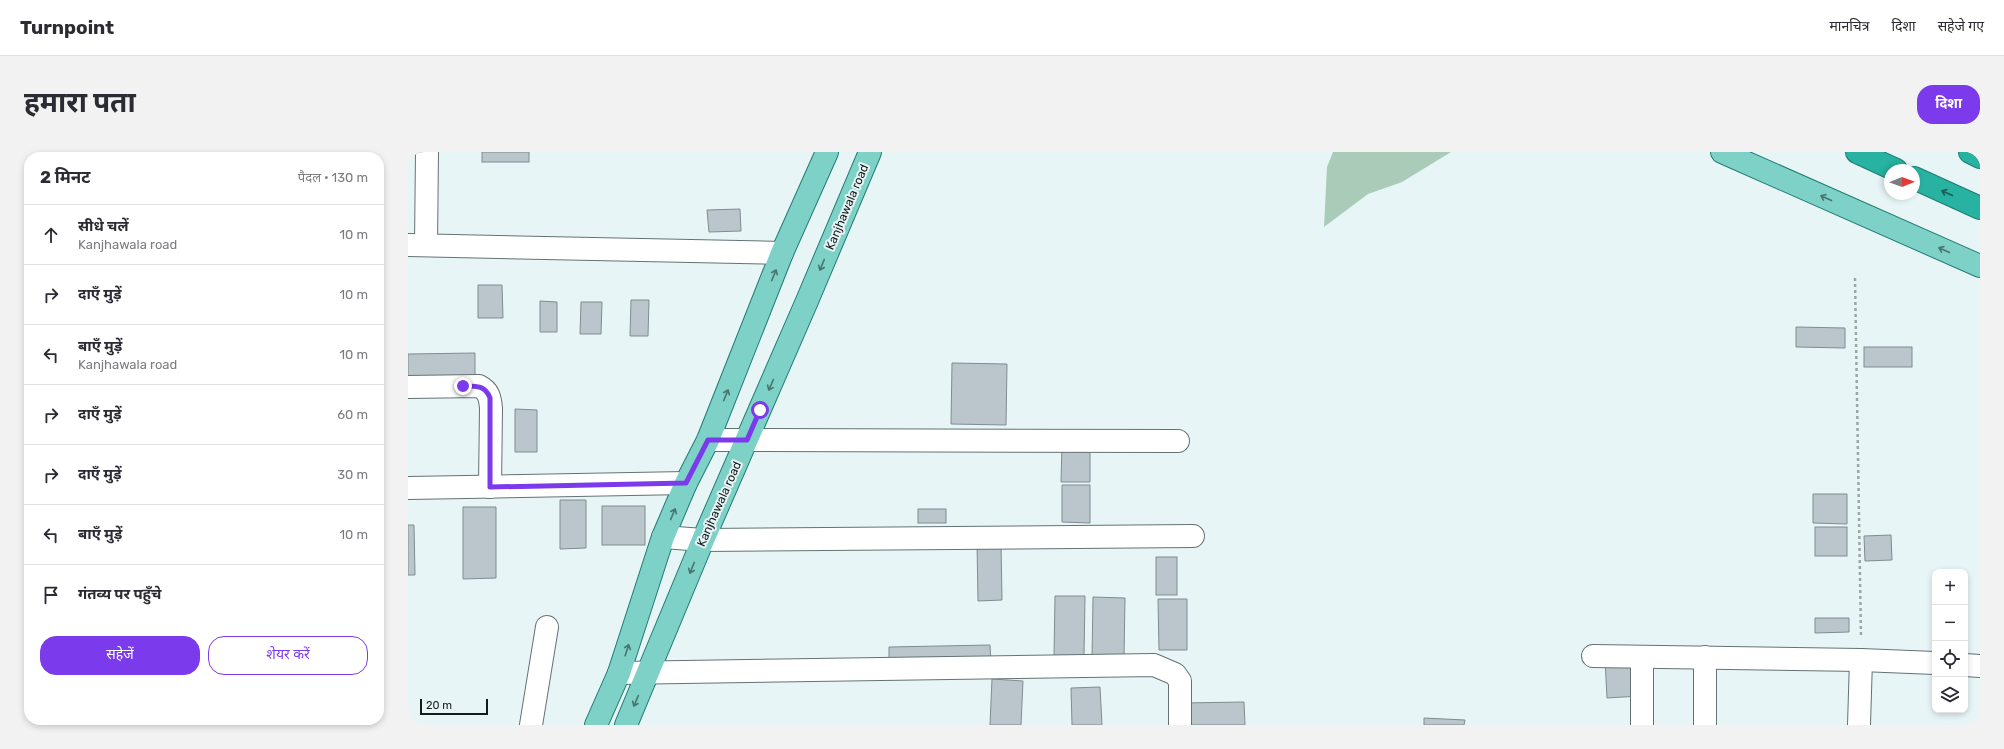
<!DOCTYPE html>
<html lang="hi">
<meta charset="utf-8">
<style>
body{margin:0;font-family:Rubik,"Noto Sans Devanagari",sans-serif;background:#f2f2f3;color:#2b2b33}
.controls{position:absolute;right:12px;bottom:12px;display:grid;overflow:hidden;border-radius:8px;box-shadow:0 2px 6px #0003}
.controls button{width:36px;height:36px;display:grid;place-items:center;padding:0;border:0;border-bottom:1px solid #e1e1e2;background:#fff;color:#2b2b33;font:20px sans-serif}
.compass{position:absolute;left:1476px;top:12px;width:36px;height:36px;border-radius:50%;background:#fff;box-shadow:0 2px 6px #0003;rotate:89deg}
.scale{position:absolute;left:12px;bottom:10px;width:68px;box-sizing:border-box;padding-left:4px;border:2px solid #14191a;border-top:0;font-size:11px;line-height:14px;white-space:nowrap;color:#14191a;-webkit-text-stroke:3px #e7f5f7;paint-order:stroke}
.stop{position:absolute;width:12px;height:12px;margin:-9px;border:3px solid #7c3aed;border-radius:50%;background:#fff}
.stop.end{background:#7c3aed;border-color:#fff;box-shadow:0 1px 4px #0008}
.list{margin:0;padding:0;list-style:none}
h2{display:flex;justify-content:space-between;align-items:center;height:52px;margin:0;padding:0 16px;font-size:17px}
h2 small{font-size:13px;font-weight:400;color:#7c7c81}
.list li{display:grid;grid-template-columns:26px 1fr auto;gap:12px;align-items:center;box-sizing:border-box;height:60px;padding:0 16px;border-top:1px solid #e1e1e2}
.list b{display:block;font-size:15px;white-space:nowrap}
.list p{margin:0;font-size:13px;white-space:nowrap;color:#7c7c81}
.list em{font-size:13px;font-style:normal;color:#7c7c81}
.actions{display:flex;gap:8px;padding:12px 16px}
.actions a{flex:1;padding:9px 0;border:1px solid #7c3aed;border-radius:16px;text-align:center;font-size:14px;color:#7c3aed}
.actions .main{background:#7c3aed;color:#fff}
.icon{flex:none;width:22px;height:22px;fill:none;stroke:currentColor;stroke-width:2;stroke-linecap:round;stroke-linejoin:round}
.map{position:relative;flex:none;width:1572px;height:573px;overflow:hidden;border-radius:16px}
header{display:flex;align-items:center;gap:24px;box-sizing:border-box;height:56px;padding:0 20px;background:#fff;border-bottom:1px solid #e1e1e2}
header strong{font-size:19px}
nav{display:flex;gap:22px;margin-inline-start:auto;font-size:14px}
.intro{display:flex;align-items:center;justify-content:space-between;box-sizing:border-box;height:96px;padding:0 24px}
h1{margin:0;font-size:28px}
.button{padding:10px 18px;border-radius:16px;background:#7c3aed;color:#fff;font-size:14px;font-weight:700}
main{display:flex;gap:24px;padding:0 24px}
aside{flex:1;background:#fff;border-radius:16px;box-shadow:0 2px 6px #0003}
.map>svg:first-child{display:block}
</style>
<header>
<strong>Turnpoint</strong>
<nav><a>मानचित्र</a><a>दिशा</a><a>सहेजे गए</a></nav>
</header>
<div class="intro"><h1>हमारा पता</h1><a class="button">दिशा</a></div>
<main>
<aside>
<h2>2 मिनट<small>पैदल · 130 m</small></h2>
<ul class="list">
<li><svg class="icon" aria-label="ahead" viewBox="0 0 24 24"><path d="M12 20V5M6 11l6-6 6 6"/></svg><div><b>सीधे चलें</b><p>Kanjhawala road</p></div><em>10 m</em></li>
<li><svg class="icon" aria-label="right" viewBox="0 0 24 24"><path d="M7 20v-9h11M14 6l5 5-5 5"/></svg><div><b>दाएँ मुड़ें</b></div><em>10 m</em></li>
<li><svg class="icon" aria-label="left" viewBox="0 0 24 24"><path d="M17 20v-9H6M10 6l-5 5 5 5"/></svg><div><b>बाएँ मुड़ें</b><p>Kanjhawala road</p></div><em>10 m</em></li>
<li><svg class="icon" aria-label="right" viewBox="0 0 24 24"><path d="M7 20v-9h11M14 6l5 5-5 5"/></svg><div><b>दाएँ मुड़ें</b></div><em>60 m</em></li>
<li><svg class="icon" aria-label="right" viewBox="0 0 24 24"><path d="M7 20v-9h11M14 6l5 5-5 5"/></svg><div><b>दाएँ मुड़ें</b></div><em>30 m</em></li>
<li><svg class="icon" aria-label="left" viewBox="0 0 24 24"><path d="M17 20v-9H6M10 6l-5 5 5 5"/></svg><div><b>बाएँ मुड़ें</b></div><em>10 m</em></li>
<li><svg class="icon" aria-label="arrive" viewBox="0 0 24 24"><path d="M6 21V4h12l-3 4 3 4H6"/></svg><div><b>गंतव्य पर पहुँचे</b></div></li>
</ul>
<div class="actions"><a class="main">सहेजें</a><a>शेयर करें</a></div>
</aside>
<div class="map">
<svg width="1572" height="573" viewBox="0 0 1572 573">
<rect width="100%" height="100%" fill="#e7f5f7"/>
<polygon fill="#a9cbb8" points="925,0 1043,0 994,30 960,42 916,75 919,15"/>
<g fill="#bac6cb" stroke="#818c91">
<rect x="74" y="0" width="47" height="10"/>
<polygon points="332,57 333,79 301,80 299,58"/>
<polygon points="70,133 94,133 95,166 70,166"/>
<polygon points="223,148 241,148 240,184 222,184"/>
<polygon points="132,149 149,150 149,180 132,180"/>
<polygon points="173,150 194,150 193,182 172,182"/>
<polygon points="1388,175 1437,176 1437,196 1388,195"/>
<rect x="1456" y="195" width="48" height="20"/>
<polygon points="67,201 67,228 0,228 0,202"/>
<polygon points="544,211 599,212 598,273 543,272"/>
<polygon points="107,257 129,258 129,300 107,300"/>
<polygon points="654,292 682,292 682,330 653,330"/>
<polygon points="654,333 682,333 682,371 654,370"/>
<polygon points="1405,342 1439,342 1439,372 1405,371"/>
<polygon points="152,348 178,348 178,396 152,397"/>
<rect x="194" y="354" width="43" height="39"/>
<polygon points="55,355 88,355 88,426 55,427"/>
<rect x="510" y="357" width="28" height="14"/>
<polygon points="0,373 6,373 7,423 0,423"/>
<rect x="1407" y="375" width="32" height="29"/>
<polygon points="1483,383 1484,408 1457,409 1456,384"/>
<polygon points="593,391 594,448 570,449 569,392"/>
<rect x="748" y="405" width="21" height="38"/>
<polygon points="647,444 677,444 676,504 646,504"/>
<polygon points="685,445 717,446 716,507 684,507"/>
<polygon points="750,447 779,447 779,498 751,498"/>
<polygon points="1407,466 1441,466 1441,480 1407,481"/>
<polygon points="582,493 583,512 481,515 481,495"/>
<polygon points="1230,505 1232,544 1199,546 1197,507"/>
<polygon points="584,527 615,529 613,573 582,573"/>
<polygon points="692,535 694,573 664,573 663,536"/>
<polygon points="836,550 837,573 774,573 774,551"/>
<polygon points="1016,566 1057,568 1056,573 1016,573"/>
</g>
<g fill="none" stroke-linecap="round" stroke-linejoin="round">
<defs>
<g id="minor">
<polyline points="0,93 374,101"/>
<polyline points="18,93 19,0"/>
<path d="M0,235L71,234C81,239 82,246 83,256L82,335"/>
<polyline points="300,288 770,289"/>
<polyline points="0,336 278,331"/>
<polyline points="255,385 295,388 785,384"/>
<polyline points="1185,504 1453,508 1527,511"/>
<polyline points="1234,505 1234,573"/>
<polyline points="1557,513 1572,514"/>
<polyline points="211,521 746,513 767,522 772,529 772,573"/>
<polyline points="123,573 139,475"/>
<polyline points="1297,573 1297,505"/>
<polyline points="1451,573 1453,508"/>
</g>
<g id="major">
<polyline points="1314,0 1572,114"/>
<polyline points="188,573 211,521 255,385 278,331 300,288 374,101 419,0"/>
<polyline points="218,573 295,388 399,149 462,0"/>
</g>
<g id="highway">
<polyline points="1449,0 1488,18"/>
<polyline points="1562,0 1572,5"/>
<polyline points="1506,26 1572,56"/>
</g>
</defs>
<use href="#minor" stroke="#657273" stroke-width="24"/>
<use href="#major" stroke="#207c72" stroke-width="24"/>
<use href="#highway" stroke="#207c72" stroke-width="24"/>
<polyline stroke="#9ba6a7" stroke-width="2.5" stroke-dasharray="3 3" stroke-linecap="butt" points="1447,126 1453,485"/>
<use href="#minor" stroke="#fff" stroke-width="22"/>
<use href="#major" stroke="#7dd1c7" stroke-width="22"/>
<use href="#highway" stroke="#27b2a1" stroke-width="22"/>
</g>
<defs><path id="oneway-shaft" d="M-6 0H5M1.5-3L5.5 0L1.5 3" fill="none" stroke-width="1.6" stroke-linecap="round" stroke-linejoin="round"/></defs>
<use stroke="#1d5e57" href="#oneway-shaft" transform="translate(1539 41) rotate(-156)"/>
<g stroke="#487570">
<use href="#oneway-shaft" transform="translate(1418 46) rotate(-156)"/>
<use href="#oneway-shaft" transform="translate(1536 98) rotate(-156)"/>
<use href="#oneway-shaft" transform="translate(414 113) rotate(112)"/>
<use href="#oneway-shaft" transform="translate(366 123) rotate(-68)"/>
<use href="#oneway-shaft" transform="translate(363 233) rotate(114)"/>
<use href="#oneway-shaft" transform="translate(318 243) rotate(-68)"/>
<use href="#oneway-shaft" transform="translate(265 362) rotate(-67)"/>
<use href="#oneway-shaft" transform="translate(284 416) rotate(112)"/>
<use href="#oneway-shaft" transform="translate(219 498) rotate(-72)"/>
<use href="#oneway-shaft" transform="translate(228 549) rotate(113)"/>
</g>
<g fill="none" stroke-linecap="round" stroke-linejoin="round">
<path stroke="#7c3aed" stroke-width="5" d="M55,234C68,234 77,233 82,246V335L278,331L300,288H339L352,258"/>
</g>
<g text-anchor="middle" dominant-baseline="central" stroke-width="4" stroke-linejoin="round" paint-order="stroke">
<g font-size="12" fill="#14191a" stroke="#e7f5f7">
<text transform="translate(439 55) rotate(-67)">Kanjhawala road</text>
<text transform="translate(311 352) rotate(-66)">Kanjhawala road</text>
</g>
</g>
</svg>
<div class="controls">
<button>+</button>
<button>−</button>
<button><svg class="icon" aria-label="locate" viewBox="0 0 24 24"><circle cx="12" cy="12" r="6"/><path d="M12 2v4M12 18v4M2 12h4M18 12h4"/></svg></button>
<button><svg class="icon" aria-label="layers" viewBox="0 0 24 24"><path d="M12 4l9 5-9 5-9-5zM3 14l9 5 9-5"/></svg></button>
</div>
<svg class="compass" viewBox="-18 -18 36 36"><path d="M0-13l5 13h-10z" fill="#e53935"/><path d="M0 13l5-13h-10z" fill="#7c7c81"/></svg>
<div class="scale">20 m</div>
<div class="stop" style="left:352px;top:258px"></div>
<div class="stop end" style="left:55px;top:234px"></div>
</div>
</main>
